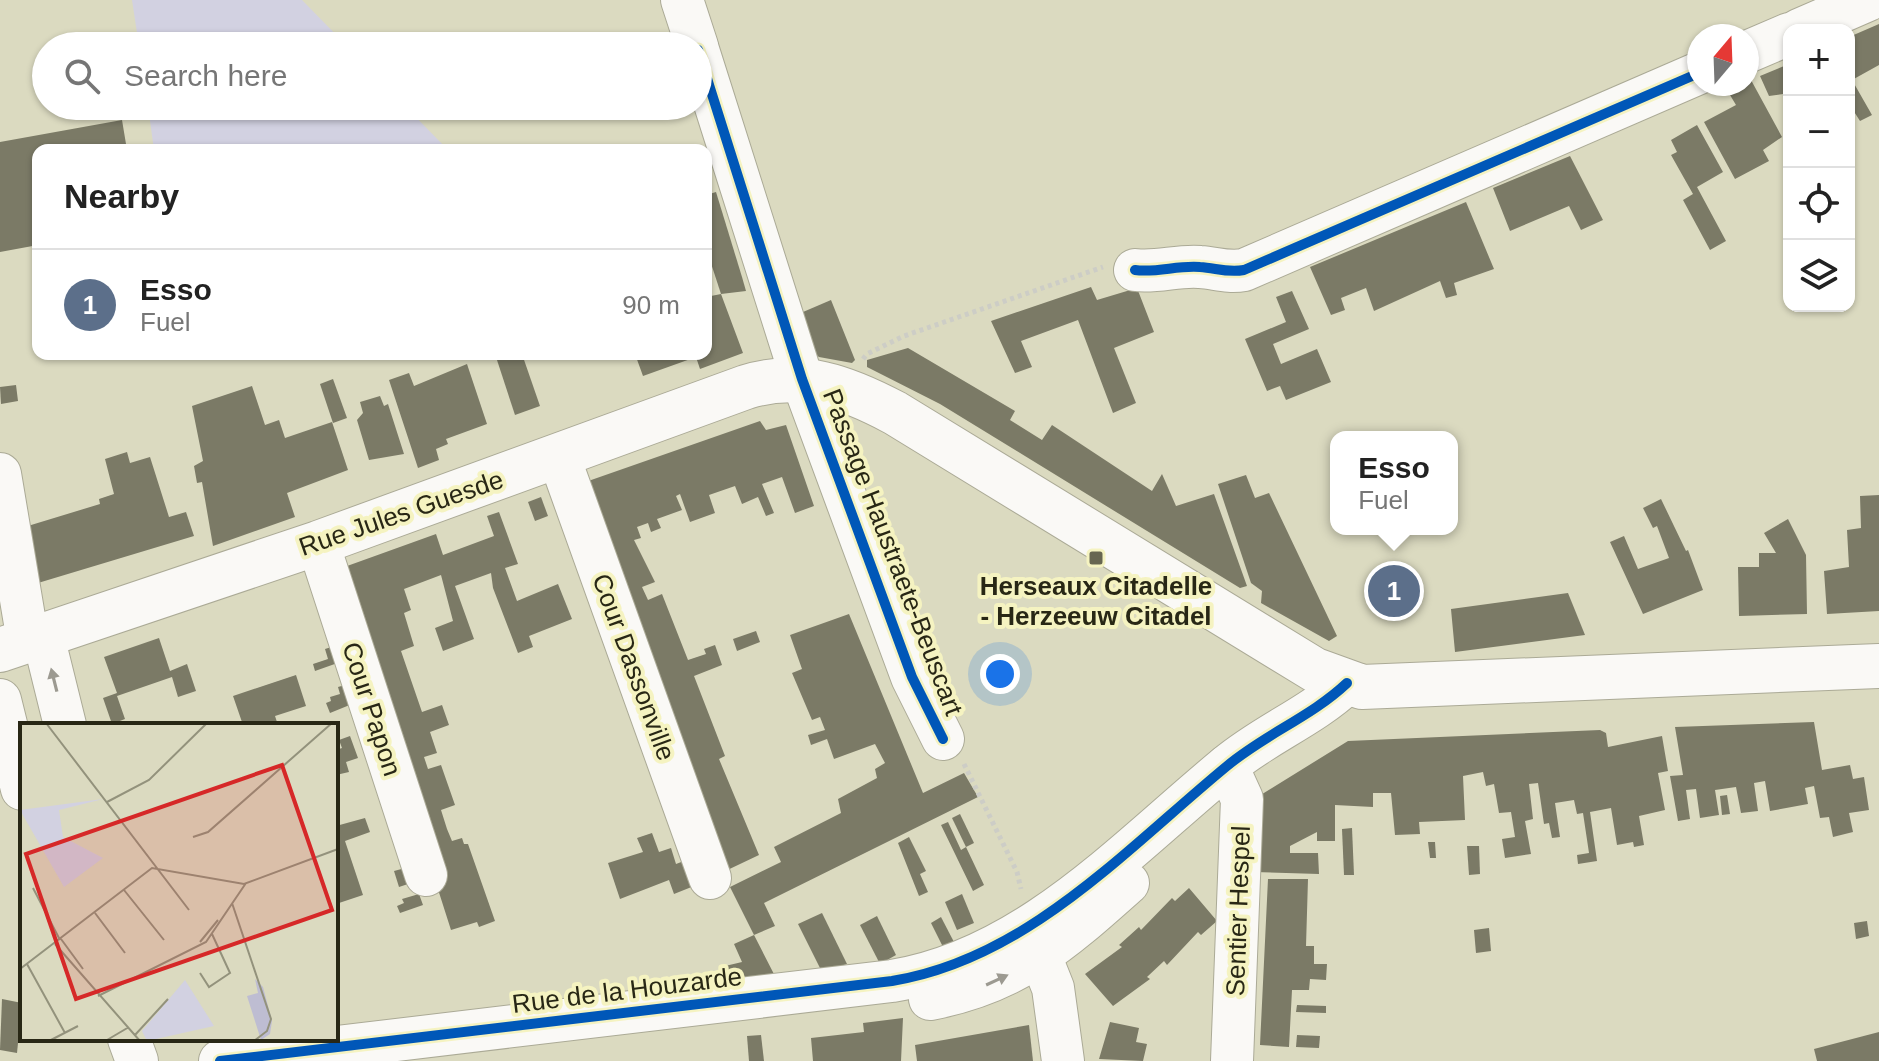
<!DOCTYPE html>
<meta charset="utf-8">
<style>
body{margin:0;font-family:Helvetica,sans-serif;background:#f6f6f6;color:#222}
.controls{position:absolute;right:24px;top:24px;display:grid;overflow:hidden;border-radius:16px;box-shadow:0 2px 6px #0004}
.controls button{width:72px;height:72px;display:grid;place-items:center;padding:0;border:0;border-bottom:2px solid #e0e0e0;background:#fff;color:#222;font:40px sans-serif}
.compass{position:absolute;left:1687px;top:24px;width:72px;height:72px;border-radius:50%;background:#fff;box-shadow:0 2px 6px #0004;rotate:19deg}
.you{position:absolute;left:1000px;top:674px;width:28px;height:28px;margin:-20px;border:6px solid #fff;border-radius:50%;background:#1a73e8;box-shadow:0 0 0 12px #1a73e833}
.badge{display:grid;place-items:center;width:52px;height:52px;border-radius:50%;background:#676651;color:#fff;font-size:26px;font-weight:700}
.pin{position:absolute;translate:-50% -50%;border:4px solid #fff;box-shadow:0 2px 8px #0006}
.popup{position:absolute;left:1330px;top:431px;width:128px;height:104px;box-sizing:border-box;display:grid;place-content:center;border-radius:16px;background:#fff;filter:drop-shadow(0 2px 6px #0005);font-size:26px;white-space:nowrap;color:#767676}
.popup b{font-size:30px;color:#222}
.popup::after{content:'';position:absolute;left:50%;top:100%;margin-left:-16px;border:16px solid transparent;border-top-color:#fff}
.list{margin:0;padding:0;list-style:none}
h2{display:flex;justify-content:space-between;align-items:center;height:104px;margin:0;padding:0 32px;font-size:34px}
h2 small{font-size:26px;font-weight:400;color:#767676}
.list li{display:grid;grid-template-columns:52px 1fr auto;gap:24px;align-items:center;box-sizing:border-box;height:112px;padding:0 32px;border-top:2px solid #e0e0e0}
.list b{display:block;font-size:30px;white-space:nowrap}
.list p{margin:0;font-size:26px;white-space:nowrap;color:#767676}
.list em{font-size:26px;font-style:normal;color:#767676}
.icon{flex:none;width:44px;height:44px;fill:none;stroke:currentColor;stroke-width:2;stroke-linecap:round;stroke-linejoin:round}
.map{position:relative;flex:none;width:1879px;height:1061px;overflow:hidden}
.search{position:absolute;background:#fff;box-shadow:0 2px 6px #0004;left:32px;top:32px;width:680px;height:88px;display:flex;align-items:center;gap:20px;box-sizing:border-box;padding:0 28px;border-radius:44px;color:#767676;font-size:30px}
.panel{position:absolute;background:#fff;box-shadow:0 2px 6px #0004;left:32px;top:144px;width:680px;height:216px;border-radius:16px}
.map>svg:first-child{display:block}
</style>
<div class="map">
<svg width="1879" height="1061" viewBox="0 0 1879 1061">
<rect width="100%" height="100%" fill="#dbdac0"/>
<g fill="#d2d1e1">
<polygon points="132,0 302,0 347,46 139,46"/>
<polygon points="148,106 405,106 448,150 154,150"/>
</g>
<g fill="#7b7a66">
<polygon points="1879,24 1879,65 1852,80 1872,115 1860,121 1853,110 1849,113 1849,37"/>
<polygon points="1789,64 1789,105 1783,94 1769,96 1760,76"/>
<polygon points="1751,80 1782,137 1763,150 1769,161 1735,179 1704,122 1736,105 1727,90"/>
<polygon points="122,120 127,150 38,150 38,245 0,252 0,142"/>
<polygon points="1697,125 1723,172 1697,187 1726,241 1710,250 1683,200 1693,194 1671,155 1677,152 1671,140"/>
<polygon points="1570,156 1603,220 1581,230 1569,206 1510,231 1493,188"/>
<polygon points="716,192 742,277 746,291 721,294 706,248 706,195"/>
<polygon points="1466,202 1494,269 1454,283 1457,295 1446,298 1440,281 1374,311 1366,288 1341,298 1345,310 1331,315 1310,267"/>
<polygon points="1091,287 1097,300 1137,288 1154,332 1114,348 1136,403 1113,413 1078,320 1021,341 1032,367 1015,373 991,321"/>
<polygon points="1292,291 1309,329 1273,344 1281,364 1317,349 1331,382 1286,400 1280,386 1267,391 1245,339 1286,322 1276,297"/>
<polygon points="721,294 743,353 700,369 696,357 643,376 635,354 706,354 706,297"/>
<polygon points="831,300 855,360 852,363 819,357 810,350 796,315"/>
<polygon points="908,348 1015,411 1010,420 1042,440 1052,425 1152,491 1162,474 1176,506 1214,494 1247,586 1240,588 940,404 867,367 867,360"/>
<polygon points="503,354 522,354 540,406 515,415 496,357"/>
<polygon points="467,364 487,424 446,439 448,444 436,449 439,460 418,468 389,380 409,373 414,386"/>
<polygon points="333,379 347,418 333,423 320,384"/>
<polygon points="16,385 18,401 1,404 0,387"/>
<polygon points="252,386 265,425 279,420 285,438 332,422 348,470 287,493 295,517 213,546 202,482 197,483 194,466 203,461 192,406"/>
<polygon points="380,396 384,406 388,404 404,454 369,460 357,420 363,413 360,402"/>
<polygon points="760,421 766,430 786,425 814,506 795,513 782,477 762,484 774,513 766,516 758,497 742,504 735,486 709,495 715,513 690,522 680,494 676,496 682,510 657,519 661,528 651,532 648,523 637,527 641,538 634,540 655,582 642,587 648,600 662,594 688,660 706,654 704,649 715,645 722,665 694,676 725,756 719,759 759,855 719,874 574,486"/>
<polygon points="127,452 130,463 150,457 169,517 186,512 194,536 28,586 18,529 100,504 99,499 114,494 105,459"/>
<polygon points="1246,475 1255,498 1269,493 1337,636 1329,641 1261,603 1262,591 1251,583 1218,484"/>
<polygon points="1879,495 1879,611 1827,614 1824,571 1849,567 1847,530 1861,528 1860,496"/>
<polygon points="541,497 548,516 535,521 528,502"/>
<polygon points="1661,499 1686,551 1688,550 1703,590 1643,614 1610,542 1624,536 1638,569 1669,558 1657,526 1653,528 1643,508"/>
<polygon points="499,512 518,564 505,568 517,601 558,584 572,619 529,636 533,647 518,653 493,588 491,573 455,586 474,639 443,651 435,628 453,621 441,575 404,589 411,610 404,613 414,646 401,651 422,712 442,705 449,725 430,732 437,753 424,757 428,769 441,765 455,805 441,810 447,829 452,841 462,838 464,844 468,844 495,921 479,927 477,922 451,930 336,570 436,534 443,555 494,536 487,516"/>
<polygon points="1788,519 1806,555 1807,614 1739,616 1738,567 1759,567 1759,553 1776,553 1764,533"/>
<polygon points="1568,593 1585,635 1455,652 1451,609"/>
<polygon points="849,614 923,793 964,773 978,797 764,903 775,926 754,935 730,887 781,862 774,847 841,813 838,799 877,778 875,769 885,763 875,744 834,759 827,739 811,745 808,735 825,730 820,717 812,720 792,673 802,669 790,635"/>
<polygon points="756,631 760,642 737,651 733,639"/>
<polygon points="159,638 170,671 187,664 196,691 178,697 172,677 117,696 125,719 112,724 103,698 117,693 104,657"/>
<polygon points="341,644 346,660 315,671 313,664 328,659 325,649"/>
<polygon points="296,675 306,706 275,716 278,725 243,725 233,696"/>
<polygon points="352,683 357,702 330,713 326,703 331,701 330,697 340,694 338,687"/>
<polygon points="1814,722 1822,770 1850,765 1853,779 1864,777 1869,810 1849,813 1853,832 1833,837 1829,817 1820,818 1814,786 1805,788 1808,804 1770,811 1765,781 1754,783 1758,811 1741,813 1736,787 1715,790 1719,815 1700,818 1696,789 1686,790 1690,819 1678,821 1670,776 1683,775 1675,727"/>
<polygon points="1600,730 1606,733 1608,747 1662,736 1668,771 1658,773 1665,810 1639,816 1644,845 1634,847 1633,842 1617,845 1611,808 1590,812 1597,861 1578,864 1577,855 1589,853 1583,813 1577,814 1574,800 1555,803 1560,837 1552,838 1549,823 1544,824 1538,783 1529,784 1533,819 1525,821 1531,854 1505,858 1502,839 1515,837 1511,812 1499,813 1494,784 1486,786 1483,772 1463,776 1465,820 1419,822 1420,834 1395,835 1391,793 1373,793 1373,807 1335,805 1335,841 1317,841 1317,832 1290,846 1290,853 1318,853 1319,874 1254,872 1259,796 1348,741"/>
<polygon points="350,736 358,758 346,762 349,772 336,775 336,750 342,748 339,740"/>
<polygon points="1727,795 1730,814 1722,815 1720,796"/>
<polygon points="960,814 974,843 966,847 952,818"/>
<polygon points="365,818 370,832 345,841 363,895 336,904 336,826"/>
<polygon points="948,822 961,850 966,847 984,885 973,891 941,825"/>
<polygon points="1352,828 1354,875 1344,875 1342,829"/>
<polygon points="652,833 659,852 671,848 676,864 684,861 694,886 674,894 669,880 620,899 608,863 643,852 637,838"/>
<polygon points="909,837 926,871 920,874 928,892 919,896 898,843"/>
<polygon points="1428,842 1435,842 1436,858 1430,858"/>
<polygon points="1467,846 1479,846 1480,874 1469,875"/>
<polygon points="409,867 414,882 399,887 394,871"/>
<polygon points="1268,879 1308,879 1306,946 1314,946 1314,964 1327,964 1326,980 1310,979 1309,990 1292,990 1289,1047 1260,1045"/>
<polygon points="1189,888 1217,921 1201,935 1198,932 1167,965 1164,961 1147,977 1150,979 1113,1006 1085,974 1122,947 1119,945 1139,927 1141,930 1172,898 1175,901"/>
<polygon points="419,894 423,905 400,913 397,906 404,903 402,899"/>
<polygon points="962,894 974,923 957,930 945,902"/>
<polygon points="822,913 847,964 822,972 798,924"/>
<polygon points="877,916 896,955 880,964 860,925"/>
<polygon points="941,917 955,944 944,949 931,923"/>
<polygon points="1867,921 1869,936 1856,939 1854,923"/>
<polygon points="1489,928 1491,951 1476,953 1474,930"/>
<polygon points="754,935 777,980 729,986 721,967 742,962 734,944"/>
<polygon points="2,999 22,1003 17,1053 0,1050"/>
<polygon points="1297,1005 1326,1006 1326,1013 1296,1012"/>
<polygon points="903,1018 901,1061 813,1061 811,1038 864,1032 863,1023"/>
<polygon points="1110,1022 1139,1028 1136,1042 1147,1044 1143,1061 1099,1059"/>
<polygon points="1029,1025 1033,1061 917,1061 915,1045"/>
<polygon points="1879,1032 1879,1061 1817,1061 1814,1049"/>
<polygon points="761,1035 764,1061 749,1061 747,1036"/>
<polygon points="1297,1035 1320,1036 1319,1048 1296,1047"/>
</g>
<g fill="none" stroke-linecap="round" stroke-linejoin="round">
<defs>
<g id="minor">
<polyline points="682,0 697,46"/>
<polyline points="1799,30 1868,0"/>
<polyline points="698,50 802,379 912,677 943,739"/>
<polyline points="1747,52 1789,34"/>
<path d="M1135,270C1157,273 1178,265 1200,267C1216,268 1227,273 1244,270L1699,73"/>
<polyline points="559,457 710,878"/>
<polyline points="0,474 28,641"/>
<polyline points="318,543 426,875"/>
<polyline points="43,636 65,725"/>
<polyline points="0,700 22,789"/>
<polyline points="1227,766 1242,799 1232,1061"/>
<polyline points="1030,930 1053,988 1063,1061"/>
<path d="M930,999C1017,983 1064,940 1128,883"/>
<polyline points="129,1039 137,1061"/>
<path d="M220,1061L892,981C1027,959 1125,850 1227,766C1265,734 1311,717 1347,683"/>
</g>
<path id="major" d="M0,650L318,543L746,387C801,370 846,387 895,413L1315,670L1362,687L1879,666"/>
</defs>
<use href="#minor" stroke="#abaa96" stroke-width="44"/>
<use href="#major" stroke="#abaa96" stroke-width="46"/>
<g stroke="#cdcdc6" stroke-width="5" stroke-dasharray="4 4" stroke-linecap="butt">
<polyline points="863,359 867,354 904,336 1103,267"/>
<polyline points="964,764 1017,872 1021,889"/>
</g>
<use href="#minor" stroke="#faf9f6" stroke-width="42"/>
<use href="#major" stroke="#faf9f6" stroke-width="44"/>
<defs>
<g id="cycleway">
<polyline points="698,50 802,379 912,677 943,739"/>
<path d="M1135,270C1157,273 1178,265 1200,267C1216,268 1227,273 1244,270L1699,73"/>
<path d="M220,1061L892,981C1027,959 1125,850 1227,766C1265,734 1311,717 1347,683"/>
</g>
</defs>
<use href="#cycleway" stroke="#f5f3c1" stroke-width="15"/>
<use href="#cycleway" stroke="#0057b8" stroke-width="10"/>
</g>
<defs><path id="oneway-solid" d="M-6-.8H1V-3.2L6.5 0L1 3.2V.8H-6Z" transform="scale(2)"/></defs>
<g fill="#9c9a91">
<use href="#oneway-solid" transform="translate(54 680) rotate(-104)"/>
<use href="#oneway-solid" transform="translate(997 980) rotate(-25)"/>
</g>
<rect fill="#676651" stroke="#f5f3c1" stroke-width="3" x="1088" y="550" width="16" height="16" rx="4"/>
<g text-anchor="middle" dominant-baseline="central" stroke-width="8" stroke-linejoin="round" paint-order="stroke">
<g font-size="26" fill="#282715" stroke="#f5f3c1">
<text transform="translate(401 513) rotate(-19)">Rue Jules Guesde</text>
<text transform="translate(893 552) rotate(69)">Passage Haustraete-Beuscart</text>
<text transform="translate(634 667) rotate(70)">Cour Dassonville</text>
<text transform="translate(372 709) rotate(72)">Cour Papon</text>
<text transform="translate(1238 911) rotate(-88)">Sentier Hespel</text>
<text transform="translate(627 990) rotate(-7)">Rue de la Houzarde</text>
</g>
<g font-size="26" font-weight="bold" fill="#282715" stroke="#f5f3c1">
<text x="1096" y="586">Herseaux Citadelle<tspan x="1096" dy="30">- Herzeeuw Citadel</tspan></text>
</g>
</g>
<g transform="translate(20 723)">
<rect width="318" height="318" fill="#dbdac0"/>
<path d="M83,76L39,87L43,114L83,135L44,164L0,87ZM165,257L194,303L127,318L122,308Z" fill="#d2d1e1"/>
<path d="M235,256L243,264L252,298L250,311L241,317L227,273L238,270Z" fill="#bebdd2"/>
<path fill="none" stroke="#93927c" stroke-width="2" d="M26,0L169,187M87,79L129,57L187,0M173,114L188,109L312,0M13,165L40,217M104,167L144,217M212,180L251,296L247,308L234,318M75,190L105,230M41,216L63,246M180,219L198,197M35,221L120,318M7,241L45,310M0,246L132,145L224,161L318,126M180,250L189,264L210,250L192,211M78,273L186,219L226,160M115,312L148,276M87,317L109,304M29,318L58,303"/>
<path fill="#d62828" fill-opacity="0.15" stroke="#d62828" stroke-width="4" d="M262,42L312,187L56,276L6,131Z"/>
<rect width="318" height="318" fill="none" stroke="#282715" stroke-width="4"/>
</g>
</svg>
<div class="controls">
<button>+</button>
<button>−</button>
<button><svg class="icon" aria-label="locate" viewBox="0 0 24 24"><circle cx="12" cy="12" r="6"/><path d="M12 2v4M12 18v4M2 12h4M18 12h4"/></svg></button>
<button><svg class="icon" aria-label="layers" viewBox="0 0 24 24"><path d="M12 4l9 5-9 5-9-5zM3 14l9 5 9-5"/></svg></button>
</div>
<svg class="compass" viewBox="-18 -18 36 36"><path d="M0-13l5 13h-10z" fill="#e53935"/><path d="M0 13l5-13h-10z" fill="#767676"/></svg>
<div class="you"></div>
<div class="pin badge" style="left:1394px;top:591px;background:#5c6f8a">1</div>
<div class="popup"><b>Esso</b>Fuel</div>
<div class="search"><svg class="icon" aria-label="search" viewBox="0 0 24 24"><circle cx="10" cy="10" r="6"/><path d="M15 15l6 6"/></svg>Search here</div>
<section class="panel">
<h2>Nearby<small></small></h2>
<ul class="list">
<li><span class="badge" style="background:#5c6f8a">1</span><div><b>Esso</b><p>Fuel</p></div><em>90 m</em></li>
</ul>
</section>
</div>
